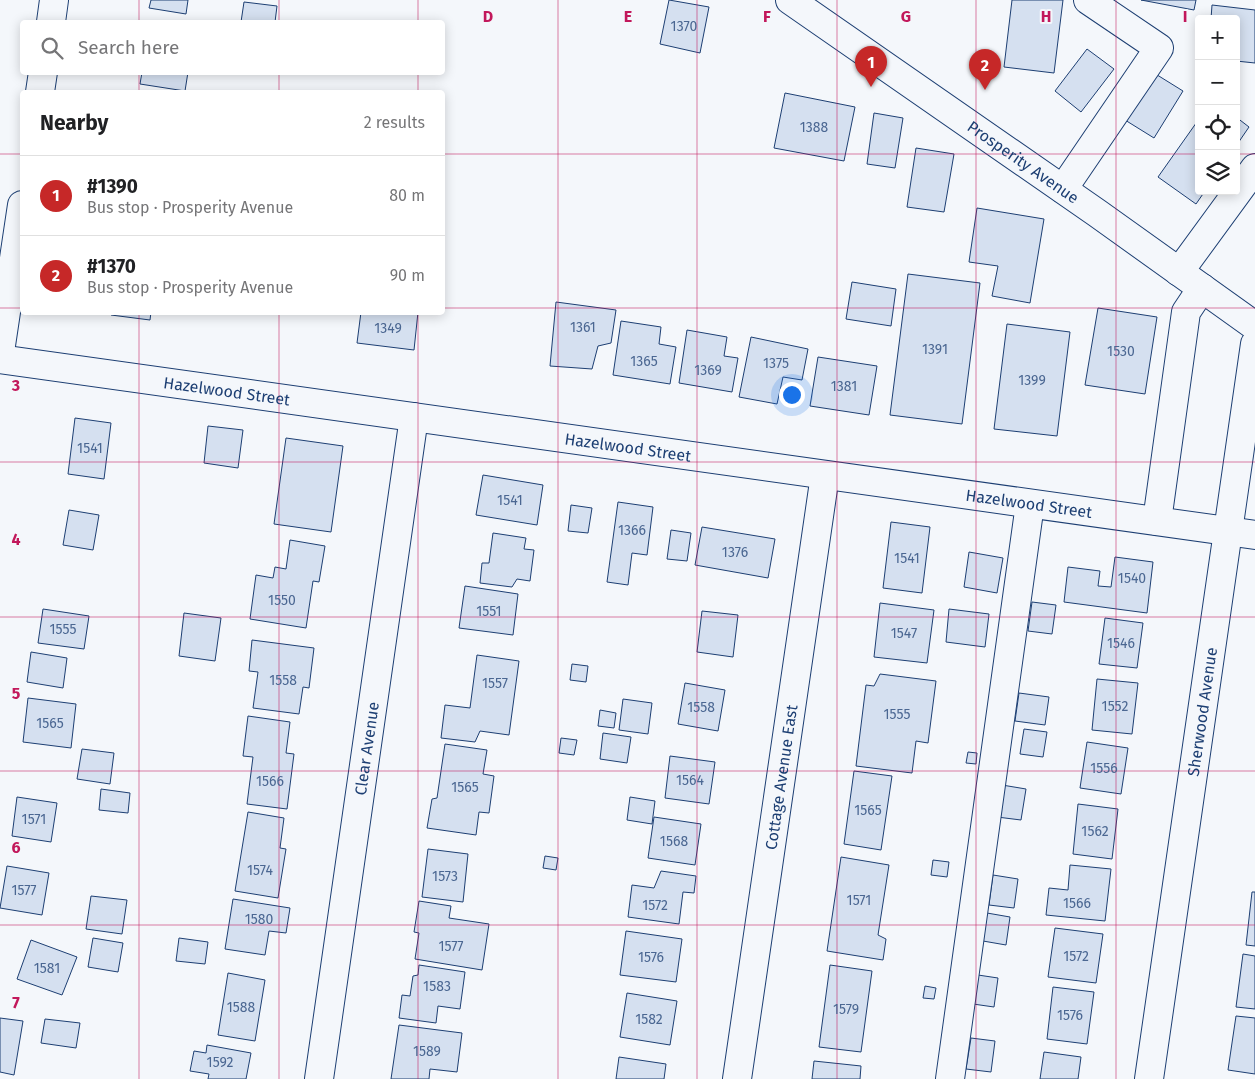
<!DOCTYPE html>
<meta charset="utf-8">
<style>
body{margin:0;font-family:"Fira Sans",sans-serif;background:#f2f2f2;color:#202124}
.controls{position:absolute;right:15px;top:15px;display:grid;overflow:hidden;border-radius:5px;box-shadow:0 2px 12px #0003}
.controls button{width:45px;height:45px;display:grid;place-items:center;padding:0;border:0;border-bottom:1px solid #e0e0e0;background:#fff;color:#202124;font:25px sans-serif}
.you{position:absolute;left:791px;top:394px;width:18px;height:18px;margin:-12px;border:4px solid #fff;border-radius:50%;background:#1a73e8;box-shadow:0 0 0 8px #1a73e833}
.badge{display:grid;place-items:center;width:32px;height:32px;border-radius:50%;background:#c62828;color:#fff;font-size:16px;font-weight:700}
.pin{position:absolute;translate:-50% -41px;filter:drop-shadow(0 1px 2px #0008)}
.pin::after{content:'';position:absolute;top:26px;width:18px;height:15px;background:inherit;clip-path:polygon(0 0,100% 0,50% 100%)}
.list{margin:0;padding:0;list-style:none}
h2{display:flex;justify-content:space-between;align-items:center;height:65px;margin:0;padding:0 20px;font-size:21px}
h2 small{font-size:16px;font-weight:400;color:#757577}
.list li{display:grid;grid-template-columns:32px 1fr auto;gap:15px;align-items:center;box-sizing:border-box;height:80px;padding:0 20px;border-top:1px solid #e0e0e0}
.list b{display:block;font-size:19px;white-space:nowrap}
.list p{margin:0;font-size:16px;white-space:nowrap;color:#757577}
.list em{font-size:16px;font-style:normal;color:#757577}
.icon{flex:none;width:28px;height:28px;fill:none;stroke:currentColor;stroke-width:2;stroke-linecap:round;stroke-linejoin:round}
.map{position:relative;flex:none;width:1255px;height:1079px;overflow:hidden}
.search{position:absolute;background:#fff;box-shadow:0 2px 12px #0003;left:20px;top:20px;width:425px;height:55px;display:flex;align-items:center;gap:12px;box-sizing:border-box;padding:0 18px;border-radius:5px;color:#757577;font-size:19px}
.panel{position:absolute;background:#fff;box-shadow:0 2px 12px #0003;left:20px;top:90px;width:425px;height:225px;border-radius:5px}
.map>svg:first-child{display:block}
</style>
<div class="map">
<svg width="1255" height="1079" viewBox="0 0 1255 1079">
<rect width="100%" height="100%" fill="#f4f7fb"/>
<g fill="#d5e0f0" stroke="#1d3f73">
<polygon points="151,0 188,0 186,14 149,8"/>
<polygon points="669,0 709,7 700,53 660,44"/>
<polygon points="1012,0 1063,0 1054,73 1004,67"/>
<polygon points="1141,0 1196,0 1194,10"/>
<polygon points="244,2 277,6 275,22 241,22"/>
<polygon points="1212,5 1255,10 1255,63 1236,61 1236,19 1211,19"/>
<polygon points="1087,49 1114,69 1081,112 1055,91"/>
<polygon points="142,72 188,72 185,91 140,84"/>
<polygon points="1154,73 1183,91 1154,138 1125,120"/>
<polygon points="785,93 855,107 844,161 774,148"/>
<polygon points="874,113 903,118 895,168 867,164"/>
<polygon points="1236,117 1249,127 1236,146"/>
<polygon points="1199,119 1199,191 1205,191 1196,204 1158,177"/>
<polygon points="916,148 954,154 944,212 907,207"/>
<polygon points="977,208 1044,219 1030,303 992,296 998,266 969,262"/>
<polygon points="908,274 980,283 962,424 890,415"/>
<polygon points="852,282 896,289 891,326 846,319"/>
<polygon points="556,302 616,310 611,343 598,346 592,369 550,366"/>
<polygon points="1098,308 1157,317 1145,394 1085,385"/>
<polygon points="111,312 151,312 150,320 111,315"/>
<polygon points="361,312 418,312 414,350 357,343"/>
<polygon points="621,321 661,327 659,344 676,347 670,384 613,375"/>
<polygon points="1007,324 1070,332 1057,436 994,429"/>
<polygon points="687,330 727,337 724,356 738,358 732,392 679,383"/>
<polygon points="751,337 808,349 802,380 783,377 777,404 739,397"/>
<polygon points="818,357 877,366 869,415 810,406"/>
<polygon points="75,418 111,423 104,479 68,474"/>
<polygon points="208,426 243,430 238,468 204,463"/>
<polygon points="286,438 343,446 331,532 274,524"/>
<polygon points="483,475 543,485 537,525 476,515"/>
<polygon points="618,502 653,507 647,555 632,553 628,585 607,582"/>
<polygon points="571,505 592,508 588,533 568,531"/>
<polygon points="69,510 99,515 93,550 63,545"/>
<polygon points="891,522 930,527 922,593 883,588"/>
<polygon points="702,527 775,539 768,578 695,565"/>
<polygon points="671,530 691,533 687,561 667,559"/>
<polygon points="493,533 526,538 524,549 534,550 530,581 517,579 512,587 480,583 482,563 489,563"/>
<polygon points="290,540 325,546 319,582 313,581 306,628 250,619 256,575 273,578 275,567 286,569"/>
<polygon points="969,552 1003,558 997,593 964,587"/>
<polygon points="1115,557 1153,562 1147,613 1064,602 1068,567 1100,571 1098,586 1111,587"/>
<polygon points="465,586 518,594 513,635 459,628"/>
<polygon points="1032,602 1056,605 1052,634 1028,631"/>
<polygon points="880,603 934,610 927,663 874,657"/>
<polygon points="43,609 89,616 84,649 38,643"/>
<polygon points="949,609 989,614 985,647 946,642"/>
<polygon points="702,611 738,615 733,657 697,652"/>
<polygon points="184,613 221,618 215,661 179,656"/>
<polygon points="1105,618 1143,623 1137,668 1099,664"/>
<polygon points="252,640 314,648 309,688 303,687 299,714 253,708 258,672 249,671"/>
<polygon points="31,652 67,658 63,688 27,682"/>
<polygon points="477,655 519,661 509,735 480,731 475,742 441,738 445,705 470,708"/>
<polygon points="572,664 588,666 586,682 570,680"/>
<polygon points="880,674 936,681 928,743 916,741 912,773 856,766 866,685 874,686"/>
<polygon points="1097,679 1138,683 1132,734 1092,730"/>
<polygon points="685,683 725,690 718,731 678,724"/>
<polygon points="1019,693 1049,697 1045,725 1015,721"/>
<polygon points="28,698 76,704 71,748 23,742"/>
<polygon points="623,699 652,703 648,734 619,730"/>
<polygon points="600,710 616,713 614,728 598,726"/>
<polygon points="248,716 290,722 286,753 294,754 287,809 247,804 253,757 243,756"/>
<polygon points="1024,729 1047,732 1043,757 1020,754"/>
<polygon points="603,733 631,737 627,763 600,759"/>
<polygon points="561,738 577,740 574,755 559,753"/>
<polygon points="1087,742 1128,748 1121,794 1080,788"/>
<polygon points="445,744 487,750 483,774 494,776 489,813 479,812 476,835 427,828 432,799 437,798"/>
<polygon points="82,749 114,753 110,784 77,779"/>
<polygon points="968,752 977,753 976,764 966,763"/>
<polygon points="670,756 715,762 709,804 665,798"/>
<polygon points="854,771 892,776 881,850 844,844"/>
<polygon points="1002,785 1026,789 1021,820 997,817"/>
<polygon points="101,789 130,793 128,813 99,810"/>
<polygon points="17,797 57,803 51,842 12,836"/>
<polygon points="630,797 655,801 652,824 627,820"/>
<polygon points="1078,804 1118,809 1112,859 1073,854"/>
<polygon points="248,812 284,818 280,848 286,849 278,898 235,891"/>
<polygon points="654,817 701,824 695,865 648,858"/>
<polygon points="428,849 468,854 463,902 422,897"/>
<polygon points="545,856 558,858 556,870 543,868"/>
<polygon points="841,857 889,865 878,935 886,939 883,960 827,951"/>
<polygon points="933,860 949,862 947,877 931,875"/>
<polygon points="1070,865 1111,869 1105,921 1046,915 1049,888 1068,890"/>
<polygon points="7,866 49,873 42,915 0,908"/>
<polygon points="661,871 696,876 694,893 683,892 679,924 628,917 632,885 654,888"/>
<polygon points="993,875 1018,879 1014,908 989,905"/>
<polygon points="1252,892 1255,892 1255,946 1246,945"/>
<polygon points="91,896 127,900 122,934 86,929"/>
<polygon points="233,899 290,908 286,933 269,931 265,955 225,949"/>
<polygon points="419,901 451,906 449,918 489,924 482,970 415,959 419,933 414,932"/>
<polygon points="987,913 1010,917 1006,945 983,941"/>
<polygon points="1055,928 1103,934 1096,983 1048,977"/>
<polygon points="626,931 682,939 676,982 620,975"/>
<polygon points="93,938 123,943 118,972 88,967"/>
<polygon points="179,938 208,942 205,964 176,961"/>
<polygon points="31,940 77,957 62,995 17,979"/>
<polygon points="1243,954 1255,956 1255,1009 1236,1007"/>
<polygon points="419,965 465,972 460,1009 438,1006 436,1023 399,1018 402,995 410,996 413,976 418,975"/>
<polygon points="830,965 872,971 861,1052 819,1047"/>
<polygon points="228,973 265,980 255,1041 218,1035"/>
<polygon points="978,975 998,978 994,1007 973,1004"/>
<polygon points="925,986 936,988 934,999 923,998"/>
<polygon points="1053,987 1094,992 1087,1044 1047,1039"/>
<polygon points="627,993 677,1001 670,1045 620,1037"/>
<polygon points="1236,1016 1255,1018 1255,1074 1228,1070"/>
<polygon points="0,1018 23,1021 14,1075 0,1072"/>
<polygon points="45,1019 80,1023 76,1048 41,1043"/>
<polygon points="399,1025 462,1033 457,1072 430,1069 429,1079 391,1079"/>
<polygon points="971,1038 995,1041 991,1072 966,1069"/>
<polygon points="207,1045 251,1053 246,1079 208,1079 209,1074 190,1071 194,1051 206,1053"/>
<polygon points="1044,1052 1081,1057 1078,1079 1040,1079"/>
<polygon points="619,1057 666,1064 664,1079 616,1079"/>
<polygon points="814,1061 861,1066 860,1079 812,1079"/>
</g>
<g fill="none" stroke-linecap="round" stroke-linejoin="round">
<defs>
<g id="minor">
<path id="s1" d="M790,0L1097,213L1255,326"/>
<polyline points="51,22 54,0"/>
<polyline points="40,92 43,72"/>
<polyline points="1063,189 1159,48 1088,0"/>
<polyline points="1179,272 1255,168"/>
<polyline points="0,352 22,205"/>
<path id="s2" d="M0,359L1255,535"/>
<polyline points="1157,521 1186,312 1202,288"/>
<path id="s3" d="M319,1079L414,417"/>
<path id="s4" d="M737,1079L825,475"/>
<polyline points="950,1079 1030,504"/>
<path id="s5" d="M1149,1079L1255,344"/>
</g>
</defs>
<use href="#minor" stroke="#1d3f73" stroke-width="30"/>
<use href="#minor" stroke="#f4f7fb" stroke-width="28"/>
</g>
<path fill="none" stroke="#c2185b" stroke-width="1" stroke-opacity="0.55" d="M139,0V22M279,0V22M418,0V22M558,0V1079M697,0V1079M837,0V1079M976,0V1079M1116,0V1079M139,72V92M279,72V92M418,72V92M0,154H22M442,154H1199M1236,154H1255M0,308H22M442,308H1255M139,312V1079M279,312V1079M418,312V1079M0,462H1255M0,617H1255M0,771H1255M0,925H1255"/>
<g text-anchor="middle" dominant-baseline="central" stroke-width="4" stroke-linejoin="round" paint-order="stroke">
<g font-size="14" fill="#4b6792">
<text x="684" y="26">1370</text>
<text x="814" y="127">1388</text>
<text x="583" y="327">1361</text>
<text x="388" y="328">1349</text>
<text x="935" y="349">1391</text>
<text x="1121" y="351">1530</text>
<text x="644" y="361">1365</text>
<text x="776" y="363">1375</text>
<text x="708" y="370">1369</text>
<text x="1032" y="380">1399</text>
<text x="844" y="386">1381</text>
<text x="90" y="448">1541</text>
<text x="510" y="500">1541</text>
<text x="632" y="530">1366</text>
<text x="735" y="552">1376</text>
<text x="907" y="558">1541</text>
<text x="1132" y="578">1540</text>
<text x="282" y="600">1550</text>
<text x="489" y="611">1551</text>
<text x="63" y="629">1555</text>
<text x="904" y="633">1547</text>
<text x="1121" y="643">1546</text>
<text x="283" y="680">1558</text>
<text x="495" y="683">1557</text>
<text x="1115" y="706">1552</text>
<text x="701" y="707">1558</text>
<text x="897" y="714">1555</text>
<text x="50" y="723">1565</text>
<text x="1104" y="768">1556</text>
<text x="690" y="780">1564</text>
<text x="270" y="781">1566</text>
<text x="465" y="787">1565</text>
<text x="868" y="810">1565</text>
<text x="34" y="819">1571</text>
<text x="1095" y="831">1562</text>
<text x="674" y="841">1568</text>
<text x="260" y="870">1574</text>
<text x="445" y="876">1573</text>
<text x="24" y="890">1577</text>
<text x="859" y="900">1571</text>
<text x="1077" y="903">1566</text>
<text x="655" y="905">1572</text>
<text x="259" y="919">1580</text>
<text x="451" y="946">1577</text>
<text x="1076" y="956">1572</text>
<text x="651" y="957">1576</text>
<text x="47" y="968">1581</text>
<text x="437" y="986">1583</text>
<text x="241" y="1007">1588</text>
<text x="846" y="1009">1579</text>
<text x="1070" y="1015">1576</text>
<text x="649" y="1019">1582</text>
<text x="427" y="1051">1589</text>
<text x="220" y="1062">1592</text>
</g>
<g font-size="16" fill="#1d3f73" stroke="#f4f7fb">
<text stroke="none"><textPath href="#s1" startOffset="284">Prosperity Avenue</textPath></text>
<text stroke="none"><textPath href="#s2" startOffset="229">Hazelwood Street</textPath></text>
<text stroke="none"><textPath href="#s2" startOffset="634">Hazelwood Street</textPath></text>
<text stroke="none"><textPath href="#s2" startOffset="1039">Hazelwood Street</textPath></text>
<text stroke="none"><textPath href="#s5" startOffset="371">Sherwood Avenue</textPath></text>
<text stroke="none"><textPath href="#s3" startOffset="334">Clear Avenue</textPath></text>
<text stroke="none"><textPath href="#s4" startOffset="305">Cottage Avenue East</textPath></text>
</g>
</g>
<g font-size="16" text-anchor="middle" font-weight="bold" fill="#c2185b" stroke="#f4f7fb" stroke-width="4" stroke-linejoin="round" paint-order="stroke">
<text x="488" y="22">D</text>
<text x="628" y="22">E</text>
<text x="767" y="22">F</text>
<text x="906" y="22">G</text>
<text x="1046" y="22">H</text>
<text x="1185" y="22">I</text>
<text x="16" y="391">3</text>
<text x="16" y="545">4</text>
<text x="16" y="699">5</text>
<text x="16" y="853">6</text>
<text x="16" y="1008">7</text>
</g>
</svg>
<div class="controls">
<button>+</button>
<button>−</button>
<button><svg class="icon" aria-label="locate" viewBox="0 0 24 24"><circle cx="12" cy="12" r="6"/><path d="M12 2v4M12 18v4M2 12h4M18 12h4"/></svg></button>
<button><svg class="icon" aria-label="layers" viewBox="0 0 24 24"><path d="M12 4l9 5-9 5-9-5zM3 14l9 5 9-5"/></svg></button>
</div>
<div class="you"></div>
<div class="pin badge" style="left:871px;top:87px">1</div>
<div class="pin badge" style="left:985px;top:90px">2</div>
<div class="search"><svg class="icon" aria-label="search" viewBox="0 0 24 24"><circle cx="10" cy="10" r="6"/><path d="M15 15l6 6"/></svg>Search here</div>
<section class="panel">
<h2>Nearby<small>2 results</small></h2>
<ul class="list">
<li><span class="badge">1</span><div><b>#1390</b><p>Bus stop · Prosperity Avenue</p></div><em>80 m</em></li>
<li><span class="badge">2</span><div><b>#1370</b><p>Bus stop · Prosperity Avenue</p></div><em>90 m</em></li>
</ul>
</section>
</div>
